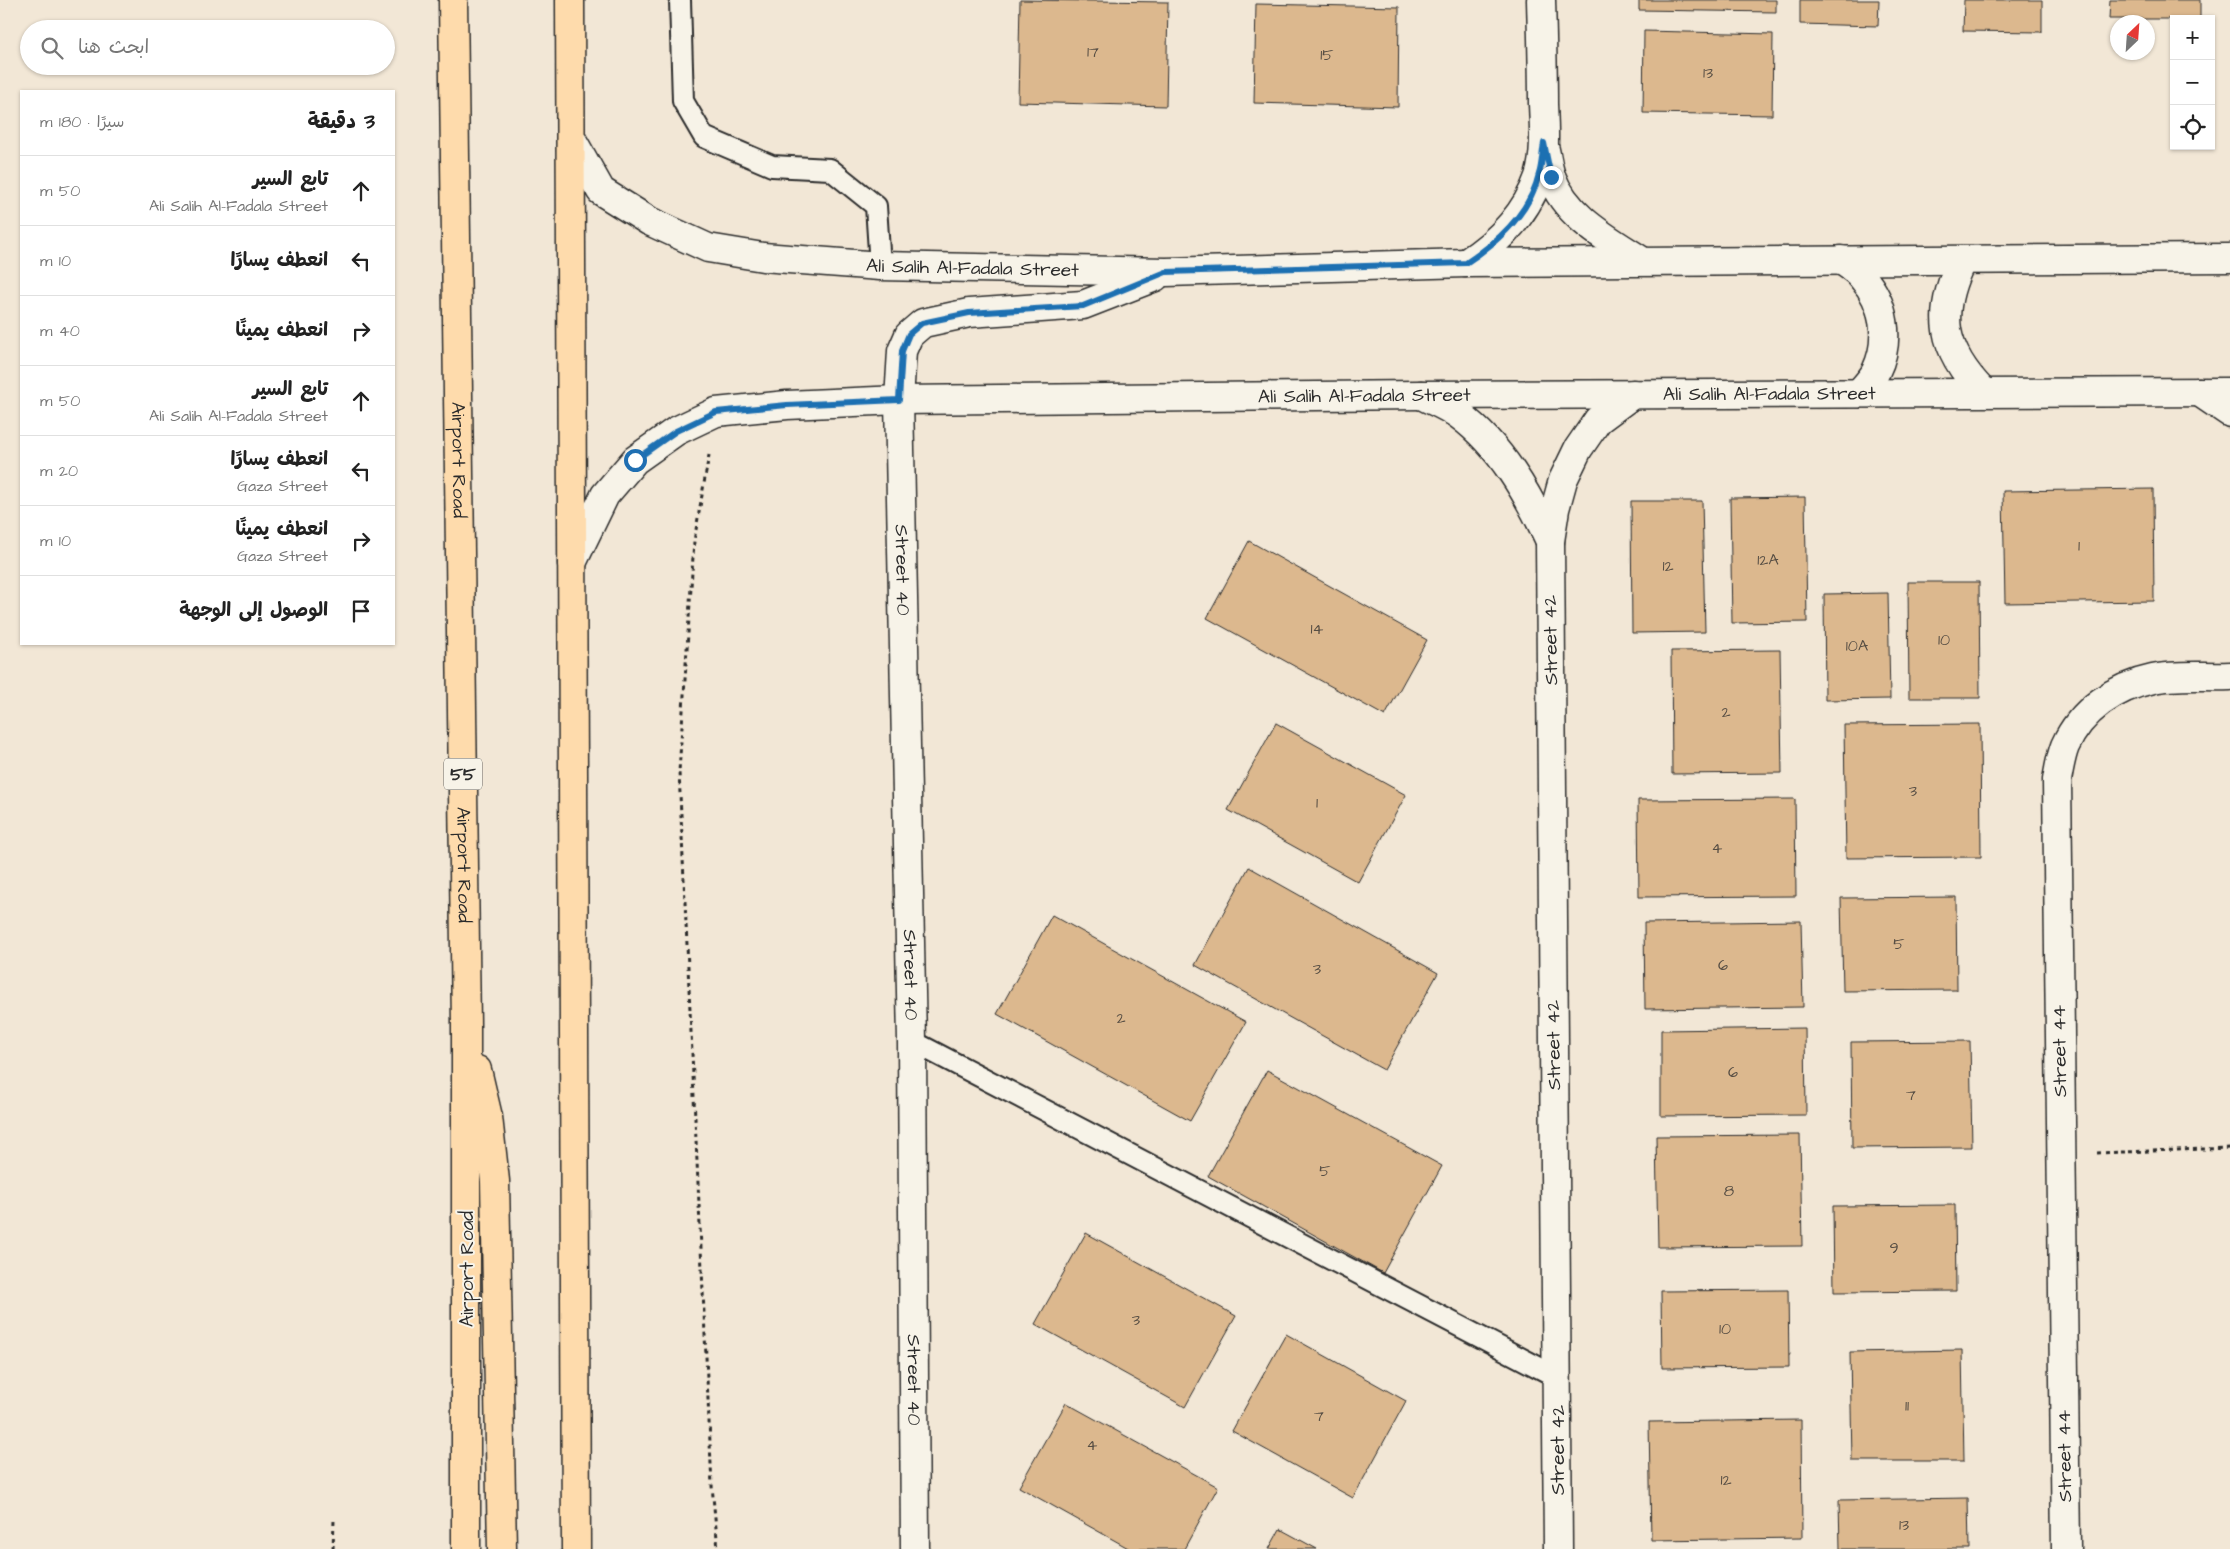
<!DOCTYPE html>
<html lang="ar">
<meta charset="utf-8">
<style>
body{margin:0;font-family:"Architects Daughter","Playpen Sans Arabic",sans-serif;background:#f2f2f2;color:#222;direction:rtl}
.controls{position:absolute;right:15px;top:15px;display:grid;overflow:hidden;border-radius:0px;box-shadow:0 1px 4px #0004}
.controls button{width:45px;height:45px;display:grid;place-items:center;padding:0;border:0;border-bottom:1px solid #e0e0e0;background:#fff;color:#222;font:25px sans-serif}
.compass{position:absolute;left:2110px;top:15px;width:45px;height:45px;border-radius:50%;background:#fff;box-shadow:0 1px 4px #0004;rotate:25deg}
.stop{position:absolute;width:15px;height:15px;margin:-11px;border:4px solid #1f6fb2;border-radius:50%;background:#fff}
.stop.end{background:#1f6fb2;border-color:#fff;box-shadow:0 1px 5px #0008}
.list{margin:0;padding:0;list-style:none}
h2{display:flex;justify-content:space-between;align-items:center;height:65px;margin:0;padding:0 20px;font-size:21px}
h2 small{font-size:16px;font-weight:400;color:#767676}
.list li{display:grid;grid-template-columns:32px 1fr auto;gap:15px;align-items:center;box-sizing:border-box;height:70px;padding:0 20px;border-top:1px solid #e0e0e0}
.list b{display:block;font-size:19px;white-space:nowrap}
.list p{margin:0;font-size:16px;white-space:nowrap;color:#767676}
.list em{font-size:16px;font-style:normal;color:#767676}
.icon{flex:none;width:28px;height:28px;fill:none;stroke:currentColor;stroke-width:2;stroke-linecap:round;stroke-linejoin:round}
.map{position:relative;flex:none;width:2230px;height:1549px;overflow:hidden;direction:ltr}
.search{position:absolute;background:#fff;box-shadow:0 1px 4px #0004;left:20px;top:20px;width:375px;height:55px;display:flex;align-items:center;gap:12px;box-sizing:border-box;padding:0 18px;border-radius:28px;color:#767676;font-size:19px}
.panel{position:absolute;background:#fff;box-shadow:0 1px 4px #0004;left:20px;top:90px;width:375px;height:555px;border-radius:0px;direction:rtl}
.map>svg:first-child{display:block}
</style>
<div class="map">
<svg width="2230" height="1549" viewBox="0 0 2230 1549">
<rect width="100%" height="100%" fill="#f2e7d6"/>
<filter id="ink" filterUnits="userSpaceOnUse"><feTurbulence type="fractalNoise" baseFrequency=".02" numOctaves="2"/><feDisplacementMap in="SourceGraphic" scale="10" xChannelSelector="R" yChannelSelector="G"/><feConvolveMatrix kernelMatrix="1 2 1 2 8 2 1 2 1" color-interpolation-filters="sRGB"/></filter>
<g filter="url(#ink)">
<g fill="#dcb88e" stroke="#2b2b2b">
<polygon points="1020,0 1168,2 1166,106 1018,102"/>
<polygon points="1639,0 1776,0 1776,12 1639,10"/>
<polygon points="1800,0 1879,0 1878,26 1800,24"/>
<polygon points="1964,0 2042,0 2042,32 1963,31"/>
<polygon points="2110,0 2200,0 2200,19 2109,19"/>
<polygon points="1256,4 1399,7 1398,107 1254,103"/>
<polygon points="1644,31 1773,34 1772,115 1643,113"/>
<polygon points="2153,489 2154,601 2005,603 2003,491"/>
<polygon points="1805,497 1807,622 1732,623 1730,498"/>
<polygon points="1631,501 1702,501 1705,632 1632,633"/>
<polygon points="1249,541 1427,640 1385,716 1207,618"/>
<polygon points="1908,582 1979,582 1980,698 1909,698"/>
<polygon points="1888,593 1890,699 1825,700 1824,594"/>
<polygon points="1780,650 1782,773 1672,774 1671,651"/>
<polygon points="1276,723 1406,795 1358,882 1228,810"/>
<polygon points="1980,724 1981,857 1846,858 1844,725"/>
<polygon points="1795,799 1796,896 1639,897 1638,800"/>
<polygon points="1249,867 1438,973 1384,1070 1195,965"/>
<polygon points="1956,897 1957,990 1843,991 1841,898"/>
<polygon points="1052,915 1246,1022 1190,1121 997,1014"/>
<polygon points="1801,921 1803,1007 1645,1009 1644,923"/>
<polygon points="1805,1028 1806,1115 1661,1116 1661,1030"/>
<polygon points="1970,1041 1972,1147 1852,1148 1851,1042"/>
<polygon points="1267,1070 1442,1166 1383,1273 1208,1176"/>
<polygon points="1800,1135 1802,1246 1658,1247 1656,1136"/>
<polygon points="1955,1205 1956,1291 1834,1292 1833,1206"/>
<polygon points="1086,1233 1236,1316 1185,1407 1035,1324"/>
<polygon points="1788,1290 1789,1367 1662,1368 1661,1291"/>
<polygon points="1286,1334 1406,1401 1353,1498 1232,1431"/>
<polygon points="1962,1350 1964,1461 1852,1461 1850,1352"/>
<polygon points="1066,1403 1218,1487 1184,1549 1130,1549 1019,1487"/>
<polygon points="1801,1420 1802,1538 1651,1540 1649,1422"/>
<polygon points="1968,1498 1969,1549 1840,1549 1839,1500"/>
<polygon points="1280,1529 1317,1549 1269,1549"/>
</g>
<g fill="none" stroke-linecap="round" stroke-linejoin="round">
<defs>
<g id="service">
<polyline points="680,0 683,101 704,137 772,166 830,169 876,206 880,266"/>
<polyline points="912,1041 1557,1377"/>
</g>
<g id="minor">
<path d="M1545,150C1547,158 1548,168 1551,176C1566,217 1608,239 1642,261"/>
<path d="M1466,263C1499,242 1526,214 1539,177C1546,154 1544,127 1543,104C1543,69 1542,35 1541,0"/>
<polyline points="2199,392 2230,413"/>
<path d="M1421,395C1433,401 1448,407 1459,415C1501,446 1528,494 1550,541"/>
<path id="s1" d="M899,400L912,1041L915,1549"/>
<polyline points="1558,1549 1550,541 1555,509 1563,480 1578,449 1598,420 1633,394"/>
<path d="M2066,1549L2057,780C2059,769 2061,756 2065,746C2081,710 2115,687 2153,679C2177,674 2205,677 2230,676"/>
</g>
<g id="tertiary">
<path id="s2" d="M571,138L601,191L649,221L708,248L763,257L880,266L1166,272L1466,263L2230,258"/>
<path d="M1841,260C1848,265 1857,270 1862,277C1885,303 1891,340 1876,371C1872,379 1865,386 1859,393"/>
<path d="M1962,260C1936,313 1941,349 1983,392"/>
<polyline points="899,400 902,351 909,335 923,323 969,313 1083,305 1155,277"/>
<path id="s3" d="M572,563L605,495L635,460L676,431L716,412L787,405L899,400L1421,395L2230,392"/>
</g>
<g id="trunk">
<path id="s4" d="M453,0L466,1027V1549"/>
<polyline points="570,0 576,1549"/>
<polyline points="477,1070 488,1117 495,1181 502,1549"/>
</g>
</defs>
<use href="#service" stroke="#2b2b2b" stroke-width="24"/>
<use href="#minor" stroke="#2b2b2b" stroke-width="31"/>
<use href="#tertiary" stroke="#2b2b2b" stroke-width="31"/>
<use href="#trunk" stroke="#2b2b2b" stroke-width="31"/>
<g stroke="#2b2b2b" stroke-width="3" stroke-dasharray="4 4" stroke-linecap="butt">
<polyline points="709,455 694,541 679,772 712,1486 718,1549"/>
<polyline points="2097,1153 2230,1148"/>
<polyline points="333,1549 334,1520"/>
</g>
<use href="#service" stroke="#f7f3e8" stroke-width="20"/>
<use href="#minor" stroke="#f7f3e8" stroke-width="28"/>
<use href="#tertiary" stroke="#f7f3e8" stroke-width="28"/>
<use href="#trunk" stroke="#fedbac" stroke-width="28"/>
</g>
</g>
<g fill="none" stroke-linecap="round" stroke-linejoin="round" filter="url(#ink)">
<path stroke="#1f6fb2" stroke-width="6" d="M635,460L676,431L716,412L787,405L899,400L902,351L909,334L922,323L969,313L1083,306L1166,272L1466,263C1498,242 1530,213 1539,174C1542,165 1542,154 1544,143L1551,177"/>
</g>
<g text-anchor="middle" dominant-baseline="central" stroke-width="4" stroke-linejoin="round" paint-order="stroke">
<g font-size="16" fill="#574e44">
<text x="1093" y="52">17</text>
<text x="1327" y="55">15</text>
<text x="1708" y="73">13</text>
<text x="2079" y="546">1</text>
<text x="1768" y="560">12A</text>
<text x="1668" y="566">12</text>
<text x="1317" y="629">14</text>
<text x="1944" y="640">10</text>
<text x="1857" y="646">10A</text>
<text x="1726" y="712">2</text>
<text x="1913" y="791">3</text>
<text x="1317" y="803">1</text>
<text x="1717" y="848">4</text>
<text x="1899" y="944">5</text>
<text x="1723" y="965">6</text>
<text x="1317" y="969">3</text>
<text x="1121" y="1018">2</text>
<text x="1733" y="1072">6</text>
<text x="1911" y="1095">7</text>
<text x="1325" y="1171">5</text>
<text x="1729" y="1191">8</text>
<text x="1894" y="1248">9</text>
<text x="1136" y="1320">3</text>
<text x="1725" y="1329">10</text>
<text x="1907" y="1406">11</text>
<text x="1319" y="1416">7</text>
<text x="1092" y="1445">4</text>
<text x="1726" y="1480">12</text>
<text x="1904" y="1525">13</text>
</g>
<rect fill="#f7f3e8" stroke="#686764" stroke-width="1" x="444" y="758.5" width="38" height="31" rx="4"/>
<g font-size="18" font-weight="bold" fill="#2b2b2b">
<text x="463" y="774">55</text>
</g>
<g font-size="19" fill="#2b2b2b" stroke="#f7f3e8">
<text stroke="none"><textPath href="#s2" startOffset="448">Ali Salih Al-Fadala Street</textPath></text>
<text stroke="none"><textPath href="#s3" startOffset="1270">Ali Salih Al-Fadala Street</textPath></text>
<text stroke="none"><textPath href="#s3" startOffset="865">Ali Salih Al-Fadala Street</textPath></text>
<text stroke="none"><textPath href="#s4" startOffset="460">Airport Road</textPath></text>
<text stroke="none"><textPath href="#s1" startOffset="170">Street 40</textPath></text>
<text transform="translate(1551 640) rotate(-91)">Street 42</text>
<text stroke="none"><textPath href="#s4" startOffset="865">Airport Road</textPath></text>
<text stroke="none"><textPath href="#s1" startOffset="575">Street 40</textPath></text>
<text transform="translate(1554 1045) rotate(-91)">Street 42</text>
<text transform="translate(2060 1051) rotate(-91)">Street 44</text>
<text transform="translate(467 1269) rotate(-90)">Airport Road</text>
<text stroke="none"><textPath href="#s1" startOffset="980">Street 40</textPath></text>
<text transform="translate(1558 1450) rotate(-90)">Street 42</text>
<text transform="translate(2065 1456) rotate(-91)">Street 44</text>
</g>
</g>
</svg>
<div class="controls">
<button>+</button>
<button>−</button>
<button><svg class="icon" aria-label="locate" viewBox="0 0 24 24"><circle cx="12" cy="12" r="6"/><path d="M12 2v4M12 18v4M2 12h4M18 12h4"/></svg></button>
</div>
<svg class="compass" viewBox="-18 -18 36 36"><path d="M0-13l5 13h-10z" fill="#e53935"/><path d="M0 13l5-13h-10z" fill="#767676"/></svg>
<div class="stop" style="left:635px;top:460px"></div>
<div class="stop end" style="left:1551px;top:177px"></div>
<div class="search"><svg class="icon" aria-label="search" viewBox="0 0 24 24"><circle cx="10" cy="10" r="6"/><path d="M15 15l6 6"/></svg>ابحث هنا</div>
<section class="panel">
<h2>3 دقيقة<small>سيرًا · 180 m</small></h2>
<ul class="list">
<li><svg class="icon" aria-label="ahead" viewBox="0 0 24 24"><path d="M12 20V5M6 11l6-6 6 6"/></svg><div><b>تابع السير</b><p>Ali Salih Al-Fadala Street</p></div><em>50 m</em></li>
<li><svg class="icon" aria-label="left" viewBox="0 0 24 24"><path d="M17 20v-9H6M10 6l-5 5 5 5"/></svg><div><b>انعطف يسارًا</b></div><em>10 m</em></li>
<li><svg class="icon" aria-label="right" viewBox="0 0 24 24"><path d="M7 20v-9h11M14 6l5 5-5 5"/></svg><div><b>انعطف يمينًا</b></div><em>40 m</em></li>
<li><svg class="icon" aria-label="ahead" viewBox="0 0 24 24"><path d="M12 20V5M6 11l6-6 6 6"/></svg><div><b>تابع السير</b><p>Ali Salih Al-Fadala Street</p></div><em>50 m</em></li>
<li><svg class="icon" aria-label="left" viewBox="0 0 24 24"><path d="M17 20v-9H6M10 6l-5 5 5 5"/></svg><div><b>انعطف يسارًا</b><p>Gaza Street</p></div><em>20 m</em></li>
<li><svg class="icon" aria-label="right" viewBox="0 0 24 24"><path d="M7 20v-9h11M14 6l5 5-5 5"/></svg><div><b>انعطف يمينًا</b><p>Gaza Street</p></div><em>10 m</em></li>
<li><svg class="icon" aria-label="arrive" viewBox="0 0 24 24"><path d="M6 21V4h12l-3 4 3 4H6"/></svg><div><b>الوصول إلى الوجهة</b></div></li>
</ul>
</section>
</div>
